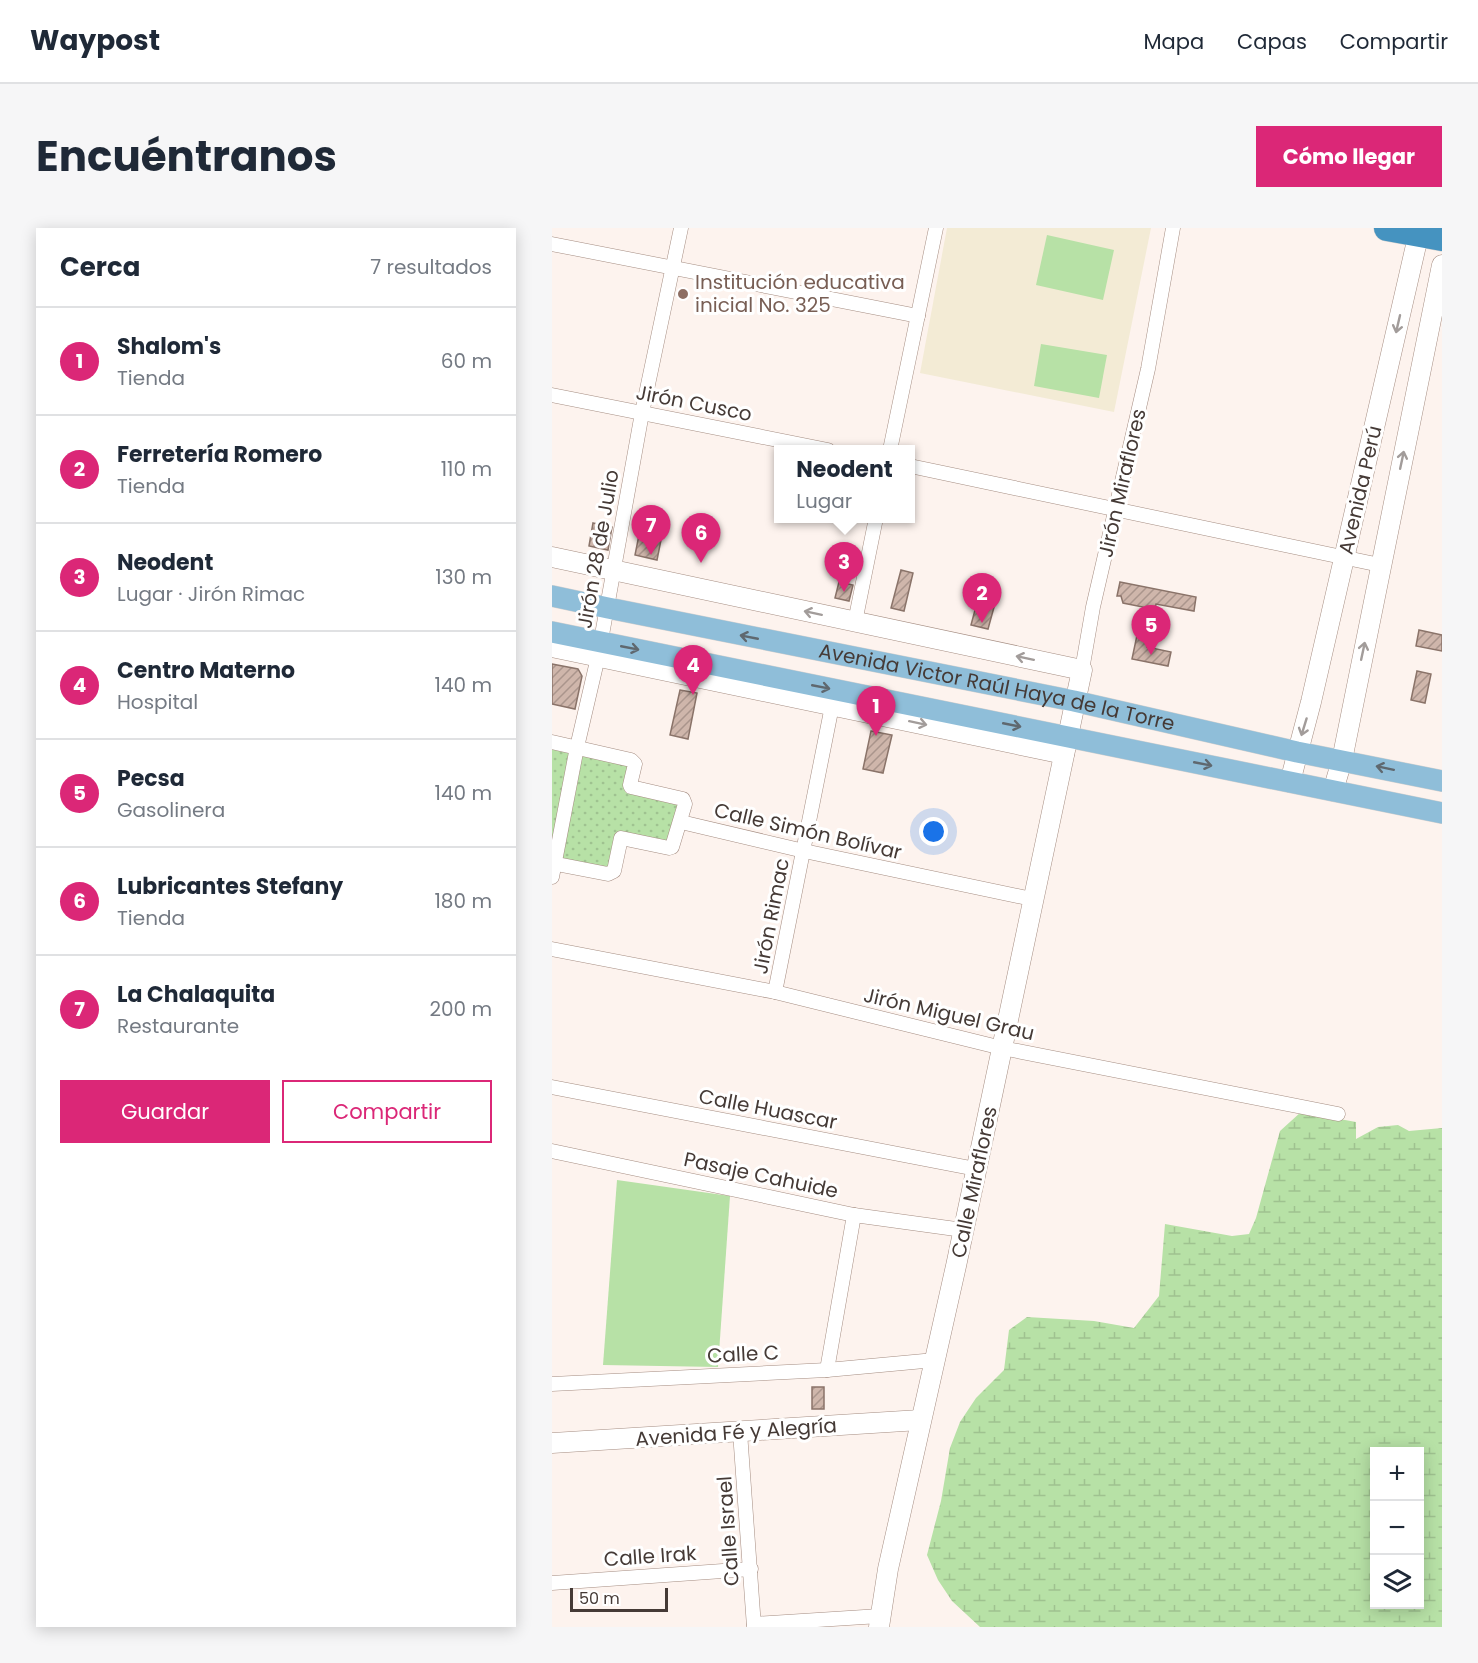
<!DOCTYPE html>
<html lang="es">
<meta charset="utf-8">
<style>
body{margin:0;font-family:Poppins,sans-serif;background:#f6f6f7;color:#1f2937}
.controls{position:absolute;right:18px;bottom:18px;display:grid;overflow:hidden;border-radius:0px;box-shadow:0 3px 15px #0003}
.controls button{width:54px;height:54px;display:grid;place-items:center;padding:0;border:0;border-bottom:2px solid #e0e1e3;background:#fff;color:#1f2937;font:30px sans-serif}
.scale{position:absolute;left:18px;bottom:15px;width:98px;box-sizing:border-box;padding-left:6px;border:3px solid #453a36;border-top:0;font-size:16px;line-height:21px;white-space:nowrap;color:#453a36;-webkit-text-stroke:4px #fff;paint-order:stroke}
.you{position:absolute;left:382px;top:604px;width:21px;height:21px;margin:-15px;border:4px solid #fff;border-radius:50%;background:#1a73e8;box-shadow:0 0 0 9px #1a73e833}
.badge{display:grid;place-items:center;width:39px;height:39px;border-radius:50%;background:#db2777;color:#fff;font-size:20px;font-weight:700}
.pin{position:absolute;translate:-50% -50px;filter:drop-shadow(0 2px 3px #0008)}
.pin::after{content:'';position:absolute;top:32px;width:21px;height:18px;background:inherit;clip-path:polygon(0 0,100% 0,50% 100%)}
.popup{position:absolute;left:222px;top:217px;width:141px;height:78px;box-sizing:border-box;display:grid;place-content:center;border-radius:0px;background:#fff;filter:drop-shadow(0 2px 4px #0005);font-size:20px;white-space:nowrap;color:#747a83}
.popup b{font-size:22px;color:#1f2937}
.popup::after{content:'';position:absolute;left:50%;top:100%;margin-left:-12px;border:12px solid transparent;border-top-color:#fff}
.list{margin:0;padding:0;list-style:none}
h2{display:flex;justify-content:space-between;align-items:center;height:78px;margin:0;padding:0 24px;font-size:26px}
h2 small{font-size:20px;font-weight:400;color:#747a83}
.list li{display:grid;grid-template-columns:39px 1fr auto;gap:18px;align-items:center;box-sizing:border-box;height:108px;padding:0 24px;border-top:2px solid #e0e1e3}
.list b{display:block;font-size:22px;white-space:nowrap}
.list p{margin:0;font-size:20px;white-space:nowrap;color:#747a83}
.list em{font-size:20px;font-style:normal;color:#747a83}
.actions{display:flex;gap:12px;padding:18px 24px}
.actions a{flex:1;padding:14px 0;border:2px solid #db2777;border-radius:0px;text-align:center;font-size:21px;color:#db2777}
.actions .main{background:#db2777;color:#fff}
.icon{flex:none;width:33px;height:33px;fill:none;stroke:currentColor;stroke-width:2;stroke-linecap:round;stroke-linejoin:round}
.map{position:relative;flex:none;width:890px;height:1399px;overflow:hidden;border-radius:0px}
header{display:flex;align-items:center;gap:36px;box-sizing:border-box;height:84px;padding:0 30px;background:#fff;border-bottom:2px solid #e0e1e3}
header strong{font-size:28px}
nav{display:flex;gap:33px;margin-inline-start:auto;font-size:21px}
.intro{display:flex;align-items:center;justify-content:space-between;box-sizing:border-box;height:144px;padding:0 36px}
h1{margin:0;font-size:42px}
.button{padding:15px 27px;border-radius:0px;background:#db2777;color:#fff;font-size:21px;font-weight:700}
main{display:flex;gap:36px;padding:0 36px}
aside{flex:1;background:#fff;border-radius:0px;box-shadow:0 3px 15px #0003}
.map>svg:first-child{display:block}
</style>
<header>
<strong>Waypost</strong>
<nav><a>Mapa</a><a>Capas</a><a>Compartir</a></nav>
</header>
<div class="intro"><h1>Encuéntranos</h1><a class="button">Cómo llegar</a></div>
<main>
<aside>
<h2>Cerca<small>7 resultados</small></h2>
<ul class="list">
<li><span class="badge">1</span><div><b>Shalom's</b><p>Tienda</p></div><em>60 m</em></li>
<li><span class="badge">2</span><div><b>Ferretería Romero</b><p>Tienda</p></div><em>110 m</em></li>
<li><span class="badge">3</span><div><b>Neodent</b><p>Lugar · Jirón Rimac</p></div><em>130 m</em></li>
<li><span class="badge">4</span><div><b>Centro Materno</b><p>Hospital</p></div><em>140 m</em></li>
<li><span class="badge">5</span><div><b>Pecsa</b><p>Gasolinera</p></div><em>140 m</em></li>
<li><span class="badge">6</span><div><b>Lubricantes Stefany</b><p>Tienda</p></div><em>180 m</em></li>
<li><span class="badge">7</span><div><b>La Chalaquita</b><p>Restaurante</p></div><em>200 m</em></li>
</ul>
<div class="actions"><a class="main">Guardar</a><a>Compartir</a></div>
</aside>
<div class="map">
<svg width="890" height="1399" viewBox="0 0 890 1399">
<defs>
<pattern id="wetland-marsh" width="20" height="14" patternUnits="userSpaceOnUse" patternTransform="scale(1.5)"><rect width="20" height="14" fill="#b7e1a6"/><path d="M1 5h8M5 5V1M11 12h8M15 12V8" fill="none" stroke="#9fc290"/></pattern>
<pattern id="park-dots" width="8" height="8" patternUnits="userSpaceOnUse" patternTransform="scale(1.5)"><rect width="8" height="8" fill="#b7e1a6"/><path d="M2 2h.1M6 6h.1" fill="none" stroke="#9fc290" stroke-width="1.8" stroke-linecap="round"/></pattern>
<pattern id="building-hatch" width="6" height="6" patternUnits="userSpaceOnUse" patternTransform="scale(1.5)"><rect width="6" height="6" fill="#cfb6ab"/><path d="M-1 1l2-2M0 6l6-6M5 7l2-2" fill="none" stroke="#aa958c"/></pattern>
</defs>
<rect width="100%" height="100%" fill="#fdf3ee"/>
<polygon fill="#f3ebd5" points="395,0 599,0 562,184 368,145"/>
<path fill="url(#wetland-marsh)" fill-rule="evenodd" d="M749,884L804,894V911L826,899L846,897L857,903L890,900V1399H428L400,1373L386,1352L375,1327L389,1273L398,1220L408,1194L424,1170L452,1142L457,1102L475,1089L542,1093L582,1100L607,1068L613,996L680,1008L697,1006L704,990L728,903ZM822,1224H868V1376H822Z"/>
<polygon fill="url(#park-dots)" points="0,521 77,536 73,564 129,575 119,615 66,605 57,640 0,631"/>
<g fill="#b7e1a6">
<polygon points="495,7 562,22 551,72 484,57"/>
<polygon points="489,116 555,127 547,170 482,158"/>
<polygon points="65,952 178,968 166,1139 51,1137"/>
</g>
<g fill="url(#building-hatch)" stroke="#8a7369" stroke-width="1.5">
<polygon points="41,295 60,299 56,322 37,318"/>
<polygon points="88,302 110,307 105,332 83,327"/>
<polygon points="349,342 361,345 352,383 339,380"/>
<polygon points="287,354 301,357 297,373 283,370"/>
<polygon points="568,354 644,369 642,383 604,376 595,419 619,424 616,438 580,431 591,379 571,375 569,368 565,368"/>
<polygon points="430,356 447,361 436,401 419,397"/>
<polygon points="867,402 890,407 890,423 864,418"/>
<polygon points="0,436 26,441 30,448 23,481 0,476"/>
<polygon points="865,443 879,446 873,475 859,472"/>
<polygon points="128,462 145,465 136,511 118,507"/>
<polygon points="319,503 340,507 331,545 311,541"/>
<rect x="260" y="1159" width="12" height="22"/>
</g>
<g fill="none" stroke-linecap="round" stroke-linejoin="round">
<defs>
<g id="street">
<polyline points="0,16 366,88"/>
<polyline points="0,167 276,222"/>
<polyline points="338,222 384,0"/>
<polyline points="358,238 828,337"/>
<polyline points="303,394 324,290"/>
<polyline points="530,442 541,379 596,141 621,0"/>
<polyline points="0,514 79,532 83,536 78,557 79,559 131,571 133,576 120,619 117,620 69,610 62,643 56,646 0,635"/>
<polyline points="129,594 252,623 480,671"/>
<polyline points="0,649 25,519 46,429 90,185 129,0"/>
<polyline points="0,721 223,764 450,820 786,886"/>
<polyline points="223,764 280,478"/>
<polyline points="0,859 424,941"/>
<polyline points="0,923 302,987 411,1002"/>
<polyline points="275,1142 302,987"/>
<polyline points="0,1156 275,1142 383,1132"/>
<polyline points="188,1204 202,1399"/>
<polyline points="0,1355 199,1341"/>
<polyline points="202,1396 328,1388"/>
</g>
<g id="secondary">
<polyline points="0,329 530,442 404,1038 336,1341 327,1399"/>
<polyline points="0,419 512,526"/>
<polyline points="738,554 759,474 868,0"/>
<polyline points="781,563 790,532 890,37"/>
<polyline points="0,1215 368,1192"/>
</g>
<g id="primary">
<path id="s1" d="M0,368L56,380L522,473L745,524L890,553"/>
<polyline points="0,404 890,585"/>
</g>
<polyline id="highway" points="835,0 890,10"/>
</defs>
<use href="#street" stroke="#a58d82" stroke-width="15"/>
<use href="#secondary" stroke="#a58d82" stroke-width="21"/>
<use href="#primary" stroke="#d2d0cf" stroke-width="22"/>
<use href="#highway" stroke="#d2d0cf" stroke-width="27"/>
<use href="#street" stroke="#fff" stroke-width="14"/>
<use href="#secondary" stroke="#fff" stroke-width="20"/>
<use href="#primary" stroke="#8fbed9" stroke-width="21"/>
<use href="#highway" stroke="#4593c0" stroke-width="26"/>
</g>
<defs><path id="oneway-shaft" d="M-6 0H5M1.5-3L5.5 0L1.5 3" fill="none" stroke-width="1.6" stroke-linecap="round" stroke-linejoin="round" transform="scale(1.5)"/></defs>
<g stroke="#a29c9a">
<use href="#oneway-shaft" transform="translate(846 96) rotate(103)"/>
<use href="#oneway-shaft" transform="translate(850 232) rotate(-78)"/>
<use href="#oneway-shaft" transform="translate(261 385) rotate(-168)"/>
<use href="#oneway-shaft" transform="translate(811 423) rotate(-78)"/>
<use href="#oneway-shaft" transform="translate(473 430) rotate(-168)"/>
<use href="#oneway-shaft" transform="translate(366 495) rotate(12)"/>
<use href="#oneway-shaft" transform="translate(752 499) rotate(107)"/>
</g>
<g stroke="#5f686f">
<use href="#oneway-shaft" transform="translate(197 409) rotate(-169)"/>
<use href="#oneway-shaft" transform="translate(78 420) rotate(11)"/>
<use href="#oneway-shaft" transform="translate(269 459) rotate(11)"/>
<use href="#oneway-shaft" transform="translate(460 497) rotate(11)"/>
<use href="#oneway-shaft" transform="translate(651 536) rotate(11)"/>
<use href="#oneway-shaft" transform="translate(833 540) rotate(-168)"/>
</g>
<circle fill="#8d6e63" stroke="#fff" stroke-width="2" cx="131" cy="66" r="6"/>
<g text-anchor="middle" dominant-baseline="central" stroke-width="6" stroke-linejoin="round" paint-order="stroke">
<g font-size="20" fill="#785e54" stroke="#fff" text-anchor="start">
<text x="143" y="54">Institución educativa<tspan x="143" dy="23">inicial No. 325</tspan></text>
</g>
<g font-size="20" fill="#453a36" stroke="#fff">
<text transform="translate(142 175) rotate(11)">Jirón Cusco</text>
<text transform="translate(570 255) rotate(-77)">Jirón Miraflores</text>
<text transform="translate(808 262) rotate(-77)">Avenida Perú</text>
<text transform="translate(46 321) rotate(-80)">Jirón 28 de Julio</text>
<text stroke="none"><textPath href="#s1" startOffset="454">Avenida Victor Raúl Haya de la Torre</textPath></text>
<text transform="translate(256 603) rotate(13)">Calle Simón Bolívar</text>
<text transform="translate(219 688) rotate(-79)">Jirón Rimac</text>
<text transform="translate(397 786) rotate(13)">Jirón Miguel Grau</text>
<text transform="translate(216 881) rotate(11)">Calle Huascar</text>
<text transform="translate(209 947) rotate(12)">Pasaje Cahuide</text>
<text transform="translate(422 954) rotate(-78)">Calle Miraflores</text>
<text transform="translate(191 1126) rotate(-3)">Calle C</text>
<text transform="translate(184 1204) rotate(-4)">Avenida Fé y Alegría</text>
<text transform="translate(176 1303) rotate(-94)">Calle Israel</text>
<text transform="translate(98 1328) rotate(-4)">Calle Irak</text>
</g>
</g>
</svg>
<div class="controls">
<button>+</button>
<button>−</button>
<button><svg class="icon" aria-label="layers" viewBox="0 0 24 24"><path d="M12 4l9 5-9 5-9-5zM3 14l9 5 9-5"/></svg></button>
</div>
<div class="scale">50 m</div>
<div class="you"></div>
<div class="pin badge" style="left:324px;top:508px">1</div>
<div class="pin badge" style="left:430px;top:395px">2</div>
<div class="pin badge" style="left:292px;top:364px">3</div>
<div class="popup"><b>Neodent</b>Lugar</div>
<div class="pin badge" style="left:141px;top:467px">4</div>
<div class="pin badge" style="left:599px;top:427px">5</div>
<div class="pin badge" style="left:149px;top:335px">6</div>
<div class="pin badge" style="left:99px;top:327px">7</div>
</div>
</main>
